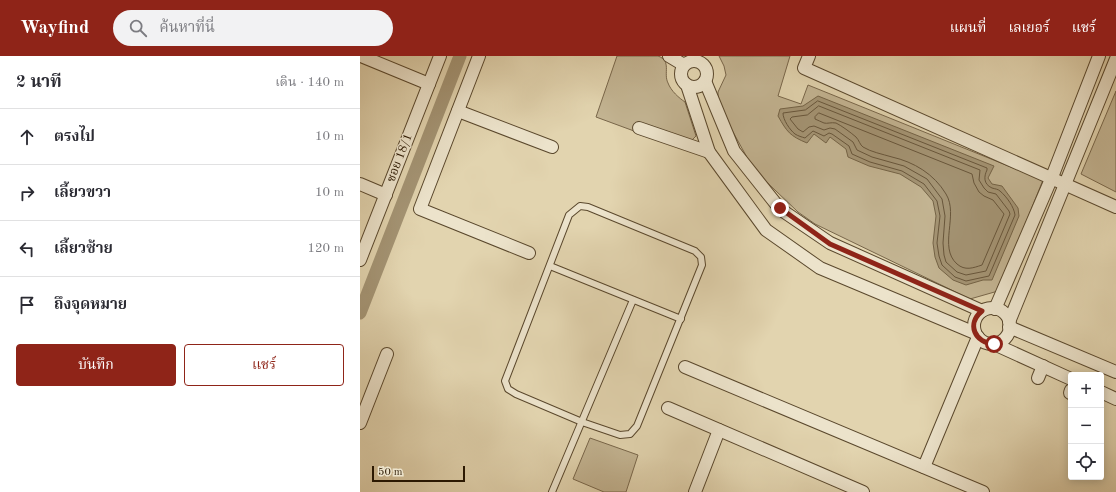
<!DOCTYPE html>
<html lang="th">
<meta charset="utf-8">
<style>
body{margin:0;font-family:"Old Standard TT","Noto Serif Thai",serif;background:#f2f2f3;color:#2b2b33}
.controls{position:absolute;right:12px;bottom:12px;display:grid;overflow:hidden;border-radius:4px;box-shadow:0 2px 10px #0003}
.controls button{width:36px;height:36px;display:grid;place-items:center;padding:0;border:0;border-bottom:1px solid #e1e1e2;background:#fff;color:#2b2b33;font:20px sans-serif}
.scale{position:absolute;left:12px;bottom:10px;width:93px;box-sizing:border-box;padding-left:4px;border:2px solid #2c1902;border-top:0;font-size:11px;line-height:14px;white-space:nowrap;color:#2c1902;-webkit-text-stroke:3px #ece3cb;paint-order:stroke}
.stop{position:absolute;width:12px;height:12px;margin:-9px;border:3px solid #8f2418;border-radius:50%;background:#fff}
.stop.end{background:#8f2418;border-color:#fff;box-shadow:0 1px 4px #0008}
.list{margin:0;padding:0;list-style:none}
h2{display:flex;justify-content:space-between;align-items:center;height:52px;margin:0;padding:0 16px;font-size:17px}
h2 small{font-size:13px;font-weight:400;color:#7c7c81}
.list li{display:grid;grid-template-columns:26px 1fr auto;gap:12px;align-items:center;box-sizing:border-box;height:56px;padding:0 16px;border-top:1px solid #e1e1e2}
.list b{display:block;font-size:15px;white-space:nowrap}
.list em{font-size:13px;font-style:normal;color:#7c7c81}
.actions{display:flex;gap:8px;padding:12px 16px}
.actions a{flex:1;padding:9px 0;border:1px solid #8f2418;border-radius:4px;text-align:center;font-size:14px;color:#8f2418}
.actions .main{background:#8f2418;color:#fff}
.icon{flex:none;width:22px;height:22px;fill:none;stroke:currentColor;stroke-width:2;stroke-linecap:round;stroke-linejoin:round}
.map{position:relative;flex:none;width:756px;height:436px;overflow:hidden}
header{display:flex;align-items:center;gap:24px;box-sizing:border-box;height:56px;padding:0 20px;background:#8f2418;color:#fff}
header strong{font-size:19px}
nav{display:flex;gap:22px;margin-inline-start:auto;font-size:14px}
.search{width:280px;height:36px;background:#f2f2f3;display:flex;align-items:center;gap:10px;box-sizing:border-box;padding:0 14px;border-radius:22px;color:#7c7c81;font-size:15px}
main{display:flex}
aside{flex:1;background:#fff}
.map>svg:first-child{display:block}
</style>
<header>
<strong>Wayfind</strong>
<div class="search"><svg class="icon" aria-label="search" viewBox="0 0 24 24"><circle cx="10" cy="10" r="6"/><path d="M15 15l6 6"/></svg>ค้นหาที่นี่</div>
<nav><a>แผนที่</a><a>เลเยอร์</a><a>แชร์</a></nav>
</header>
<main>
<aside>
<h2>2 นาที<small>เดิน · 140 m</small></h2>
<ul class="list">
<li><svg class="icon" aria-label="ahead" viewBox="0 0 24 24"><path d="M12 20V5M6 11l6-6 6 6"/></svg><div><b>ตรงไป</b></div><em>10 m</em></li>
<li><svg class="icon" aria-label="right" viewBox="0 0 24 24"><path d="M7 20v-9h11M14 6l5 5-5 5"/></svg><div><b>เลี้ยวขวา</b></div><em>10 m</em></li>
<li><svg class="icon" aria-label="left" viewBox="0 0 24 24"><path d="M17 20v-9H6M10 6l-5 5 5 5"/></svg><div><b>เลี้ยวซ้าย</b></div><em>120 m</em></li>
<li><svg class="icon" aria-label="arrive" viewBox="0 0 24 24"><path d="M6 21V4h12l-3 4 3 4H6"/></svg><div><b>ถึงจุดหมาย</b></div></li>
</ul>
<div class="actions"><a class="main">บันทึก</a><a>แชร์</a></div>
</aside>
<div class="map">
<svg width="756" height="436" viewBox="0 0 756 436">
<rect width="100%" height="100%" fill="#e2d4af"/>
<filter id="stains"><feTurbulence type="fractalNoise" baseFrequency=".005" numOctaves="4"/><feColorMatrix values="0 0 0 0 .2 0 0 0 0 .09 0 0 0 0 .02 0 0 0 .5 -.17"/></filter>
<radialGradient id="worn" r=".72"><stop offset=".6" stop-color="#630" stop-opacity="0"/><stop offset="1" stop-color="#630" stop-opacity=".3"/></radialGradient>
<g fill="#c3b492" stroke="#78664a">
<path d="M257,0H298C312,5 303,17 308,27C311,35 319,42 325,46L336,80L331,85L279,66L274,75L236,61Z"/>
<polygon points="359,0 430,0 418,40 441,48 448,29 683,124 638,235 610,243 455,168 438,156 394,114 368,67 358,42 358,36 366,19 364,10"/>
<polygon points="756,35 756,136 721,118"/>
<polygon points="230,382 278,399 266,436 244,436 213,423"/>
</g>
<path fill="#a49474" stroke="#746346" d="M458,40L634,110L628,122L632,128L642,130L658,152L659,160L632,224H623L606,229L593,224L579,212L575,201L573,187L576,160L573,145L561,131L540,118L509,110L488,101L486,93L470,81L466,87L454,78L447,87C430,80 427,76 418,60L420,53L443,50Z"/>
<g fill="none" stroke-linecap="round" stroke-linejoin="round">
<g stroke="#68563b" stroke-width="1">
<path d="M458,45L627,112V114C624,120 623,128 632,132C635,133 638,133 640,135C647,141 654,151 655,159L629,220L606,225L595,221L582,209L579,200L577,187L580,160L577,145L564,128L542,115L510,106L492,98L489,90L472,78L469,77L464,80L453,75L445,82C442,81 438,80 435,78C430,74 423,64 423,57L445,54Z"/>
<polygon points="459,50 620,114 619,124 624,132 628,136 636,138 649,155 650,158 626,215 606,219 597,216 586,206 584,199 583,187 585,160 582,143 567,123 544,110 512,101 497,94 493,86 475,73 470,72 464,74 454,70 449,71 443,76 438,73 430,63 432,61 447,59"/>
<path d="M459,57L612,118L614,127L619,136L624,140L633,144L644,158L622,209C613,212 605,215 597,208C578,191 599,159 586,138C574,118 554,106 532,101C522,98 511,96 503,91C500,89 499,84 496,81C490,76 482,70 476,67C471,66 467,68 464,67C461,66 458,64 455,63V61Z"/>
</g>
<polyline stroke="#a49474" stroke-width="13" points="0,257 100,0"/>
<defs>
<g id="service">
<polygon points="220,150 228,151 335,195 341,201 342,209 277,370 270,378 260,379 222,366 156,338 148,333 145,325 209,159"/>
<polyline points="190,210 321,263"/>
<polyline points="192,436 273,244"/>
</g>
<g id="minor">
<polyline points="1,0 69,28"/>
<polyline points="119,0 60,153 169,197"/>
<polyline points="309,0 324,9"/>
<polyline points="449,0 444,12 756,151"/>
<circle cx="334" cy="18" r="13"/>
<polyline points="345,25 374,95 420,153 470,187 622,255"/>
<polyline points="327,29 349,96 406,174 460,212 615,277"/>
<polyline points="98,55 192,91"/>
<polyline points="279,72 349,96"/>
<polyline points="0,128 26,139"/>
<polyline points="0,204 80,0"/>
<circle cx="632" cy="270" r="18"/>
<polyline points="635,253 692,121 739,0"/>
<polyline points="649,266 756,3"/>
<polyline points="649,271 756,316"/>
<polyline points="634,288 711,323"/>
<polyline points="325,311 623,436"/>
<polyline points="678,322 683,310"/>
<polyline points="741,336 756,343"/>
<polyline points="710,337 711,334"/>
<polyline points="308,352 503,436"/>
<polyline points="0,367 27,298"/>
<polyline points="564,411 618,281"/>
<polyline points="335,436 359,374"/>
</g>
</defs>
<use href="#service" stroke="#5a482d" stroke-width="8"/>
<use href="#minor" stroke="#5a482d" stroke-width="14"/>
<use href="#service" stroke="#ece3cb" stroke-width="6"/>
<use href="#minor" stroke="#ece3cb" stroke-width="12"/>
</g>
<g fill="none" stroke-linecap="round" stroke-linejoin="round">
<path stroke="#8f2418" stroke-width="5" d="M420,152L470,188L622,255C606,268 615,287 634,288"/>
</g>
<g text-anchor="middle" dominant-baseline="central" stroke-width="3" stroke-linejoin="round" paint-order="stroke">
<g font-size="12" fill="#2c1902" stroke="#ece3cb">
<text transform="translate(40 102) rotate(-69)">ซอย 18/1</text>
</g>
</g>
<rect width="100%" height="100%" filter="url(#stains)"/>
<rect width="100%" height="100%" fill="url(#worn)"/>
</svg>
<div class="controls">
<button>+</button>
<button>−</button>
<button><svg class="icon" aria-label="locate" viewBox="0 0 24 24"><circle cx="12" cy="12" r="6"/><path d="M12 2v4M12 18v4M2 12h4M18 12h4"/></svg></button>
</div>
<div class="scale">50 m</div>
<div class="stop" style="left:634px;top:288px"></div>
<div class="stop end" style="left:420px;top:152px"></div>
</div>
</main>
